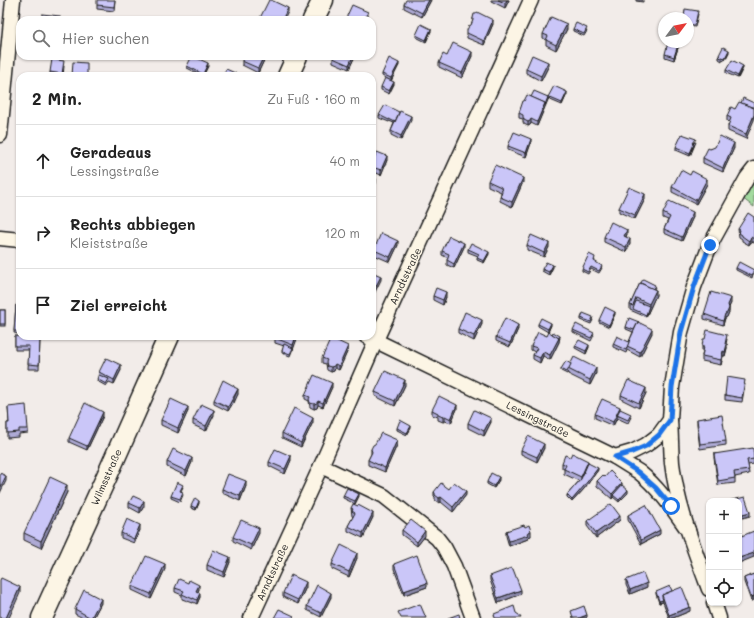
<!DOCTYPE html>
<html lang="de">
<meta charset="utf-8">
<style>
body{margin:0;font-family:Mali,sans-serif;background:#f6f6f6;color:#222}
.controls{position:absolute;right:12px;bottom:12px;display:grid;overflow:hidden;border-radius:8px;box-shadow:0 1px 3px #0004}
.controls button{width:36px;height:36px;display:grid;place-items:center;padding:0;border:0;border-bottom:1px solid #e0e0e0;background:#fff;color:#222;font:20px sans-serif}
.compass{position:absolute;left:658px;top:12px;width:36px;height:36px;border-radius:50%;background:#fff;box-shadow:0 1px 3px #0004;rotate:58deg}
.stop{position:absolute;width:12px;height:12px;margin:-9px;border:3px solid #1a73e8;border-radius:50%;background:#fff}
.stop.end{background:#1a73e8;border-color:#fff;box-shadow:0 1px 4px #0008}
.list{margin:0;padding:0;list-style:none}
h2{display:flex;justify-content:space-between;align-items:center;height:52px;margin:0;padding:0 16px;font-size:17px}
h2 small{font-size:13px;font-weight:400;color:#767676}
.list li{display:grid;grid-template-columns:26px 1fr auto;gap:12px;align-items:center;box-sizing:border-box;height:72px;padding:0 16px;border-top:1px solid #e0e0e0}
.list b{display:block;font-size:15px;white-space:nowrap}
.list p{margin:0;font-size:13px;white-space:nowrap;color:#767676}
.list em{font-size:13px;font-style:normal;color:#767676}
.icon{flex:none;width:22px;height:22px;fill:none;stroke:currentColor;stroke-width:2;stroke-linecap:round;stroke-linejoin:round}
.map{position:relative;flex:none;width:754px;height:618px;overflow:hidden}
.search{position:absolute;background:#fff;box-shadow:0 1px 3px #0004;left:16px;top:16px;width:360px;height:44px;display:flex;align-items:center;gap:10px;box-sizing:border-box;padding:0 14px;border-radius:12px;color:#767676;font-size:15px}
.panel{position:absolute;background:#fff;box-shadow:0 1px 3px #0004;left:16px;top:72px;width:360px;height:268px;border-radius:12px}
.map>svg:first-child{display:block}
</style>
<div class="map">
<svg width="754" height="618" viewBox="0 0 754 618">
<rect width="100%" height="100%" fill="#f2ece9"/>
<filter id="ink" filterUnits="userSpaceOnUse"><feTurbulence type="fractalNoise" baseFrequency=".025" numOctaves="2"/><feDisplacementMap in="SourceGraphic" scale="8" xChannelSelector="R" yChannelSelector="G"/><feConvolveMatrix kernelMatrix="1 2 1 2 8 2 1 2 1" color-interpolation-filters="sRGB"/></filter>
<g filter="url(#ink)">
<polygon fill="#a3da9f" stroke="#607b5e" points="754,183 754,207 742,198"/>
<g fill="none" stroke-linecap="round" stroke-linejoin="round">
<defs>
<g id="street">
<polyline points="0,135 13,0"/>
<polyline points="0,238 20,240"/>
<path d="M366,336L615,457C623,462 631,467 639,472C659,488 673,509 688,530"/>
<path d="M670,420C671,434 671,448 672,463C677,505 694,549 709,589"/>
<polyline points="615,457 632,452 646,445 659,435 670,420 672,387 681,332 694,287 710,245 747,178 754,169"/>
<polyline points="321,466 384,496 437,538 444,547 454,566 473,618"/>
<polyline points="714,603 719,618"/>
<polyline points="251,618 321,466 376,340 531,0"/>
</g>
<g id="secondary">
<polyline points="313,20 323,0"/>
<polyline points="288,76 297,56"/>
<polyline points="42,618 106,478 169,336"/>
</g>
</defs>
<use href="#street" stroke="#1c1c1c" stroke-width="17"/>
<use href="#secondary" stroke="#1c1c1c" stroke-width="23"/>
<use href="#street" stroke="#fcf5e5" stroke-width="14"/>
<use href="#secondary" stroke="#fcf5e5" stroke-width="20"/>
</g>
<g fill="#aeaad5" stroke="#1c1c1c">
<polygon points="115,0 114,11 97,9 97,5"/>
<polygon points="431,0 422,17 404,8 404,4"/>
<polygon points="491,0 509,0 505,8 491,1"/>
<polygon points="636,0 643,0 643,2 636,1"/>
<polygon points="698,14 695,27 688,26 688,18"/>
<polygon points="473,18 493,24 484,45 467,38 467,33 473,22"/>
<polygon points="567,29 556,50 546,45 546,40 543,38 543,34"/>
<polygon points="573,29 587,31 584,36 573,31"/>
<polygon points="431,31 426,42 416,37 416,35"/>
<polygon points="679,45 674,60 665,57 665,54"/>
<polygon points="729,52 725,60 722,59 722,61 719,59 719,55"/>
<polygon points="244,56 266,56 258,73 242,65 242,61"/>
<polygon points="355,56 349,69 333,62 333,58"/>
<polygon points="447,56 472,56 462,78 439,67 439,63"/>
<polygon points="399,65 391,81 382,76 382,74"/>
<polygon points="64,66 63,76 50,76 50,72"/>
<polygon points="187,66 208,66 203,76 187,68"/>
<polygon points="548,67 541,81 526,73 526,69"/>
<polygon points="743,68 738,78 726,73 726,70"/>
<polygon points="394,84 389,94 381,90 381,87"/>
<polygon points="567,94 562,105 548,99 537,126 531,123 530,125 528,126 524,124 523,122 523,119 519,118 519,113 524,101 531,97 548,97"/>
<polygon points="741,103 754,103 746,139 728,131 728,126 730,122 727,121 727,116 735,109"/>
<polygon points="379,115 411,120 401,140 391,135 391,131 394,123 389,121 389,122 379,118"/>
<polygon points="696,142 690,156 676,150 676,147"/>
<polygon points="531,143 526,157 508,150 508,146"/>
<polygon points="734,148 723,172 703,163 703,158 710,149"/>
<polygon points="387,160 381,175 372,171 372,162"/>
<polygon points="488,181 523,182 512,207 500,201 500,197 501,193 501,192 488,186"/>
<polygon points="707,184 696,204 672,192 672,187"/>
<polygon points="645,199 635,219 619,212 619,208"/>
<polygon points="663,213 693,217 682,241 664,233 664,229 668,220 663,218"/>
<polygon points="754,217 754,243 751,242 749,245 742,241 742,239 739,237 738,229"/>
<polygon points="627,234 626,237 630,244 626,252 604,242 604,237"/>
<polygon points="398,245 390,262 374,255 374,250"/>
<polygon points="527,245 549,247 544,257 527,250"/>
<polygon points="464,247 454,268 447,265 447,260 448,258 442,255 442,251"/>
<polygon points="468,249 489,254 484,263 477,260 477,258 478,256 468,252"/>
<polygon points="595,260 594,262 602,268 599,273 591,269 588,274 582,271 582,269"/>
<polygon points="553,267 549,275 542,271 542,269"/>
<polygon points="736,268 754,270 752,278 736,270"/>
<polygon points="640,283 655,287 654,289 656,295 646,317 630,310 630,305"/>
<polygon points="433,296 446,297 443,305 433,300"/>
<polygon points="731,303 729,307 729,312 727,317 725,318 723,325 704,319 704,314"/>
<polygon points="16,305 20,305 20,334 14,333"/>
<rect x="0" y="310" width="5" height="16"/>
<polygon points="615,314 609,327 599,322 599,320"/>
<polygon points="581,318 593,320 591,324 581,320"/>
<polygon points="482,324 474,341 458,333 458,329"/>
<polygon points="538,324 551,325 548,332 538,326"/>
<polygon points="626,327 652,333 640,357 627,350 626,353 613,347 613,344 629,342 633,332 626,329"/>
<polygon points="518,329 510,347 496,341 496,337"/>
<polygon points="573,330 594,335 591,341 573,332"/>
<polygon points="15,336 40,338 39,369 28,369 29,350 15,350"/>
<polygon points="275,336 298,336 290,356 282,353 282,351 284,346 275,343"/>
<polygon points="547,336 560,338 559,340 559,342 550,360 543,356 540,363 533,359 533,355 535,352 531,350 531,346"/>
<polygon points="705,339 727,339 726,344 727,348 725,356 723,356 721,365 702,361 702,356 703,351 702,351 702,347"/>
<polygon points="575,346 589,347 586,354 575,348"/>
<polygon points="348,350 339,370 335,368 334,371 331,372 327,370 326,364 322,363 322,358"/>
<polygon points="571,364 596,373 590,385 568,374 568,372 567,374 561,371 561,369"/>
<polygon points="121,370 114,384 109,382 106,386 97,381 99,372"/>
<polygon points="745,384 742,402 725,400 725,395"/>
<polygon points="405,385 395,406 375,396 375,392"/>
<polygon points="234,387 238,394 228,411 214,404 214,400"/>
<polygon points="332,387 323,407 318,405 317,408 314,409 310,407 309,401 305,399 305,395"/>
<polygon points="646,393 639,408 621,399 621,395"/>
<polygon points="8,407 28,429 28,433 19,434 19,437 7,438 7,423 9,423"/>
<polygon points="457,409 451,423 445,421 443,422 438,420 438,417 432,415 432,410"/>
<polygon points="188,411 178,433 161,425 161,420"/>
<polygon points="595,414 631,417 628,423 617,418 613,426 595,418"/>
<polygon points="214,415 206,431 193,425 193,420"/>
<polygon points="103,416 87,450 69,442 69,438"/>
<polygon points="697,419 726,441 726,445 700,449 697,424"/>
<polygon points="313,422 301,447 282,438 282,433"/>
<polygon points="491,422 484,436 468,428 468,423"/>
<polygon points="397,428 411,428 407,435 397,430"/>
<polygon points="397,445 385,472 368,465 368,460 371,454 371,449"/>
<polygon points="544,448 537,462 521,454 521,450"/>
<polygon points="754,452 754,464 748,465 749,474 735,477 735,483 718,485 714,458 714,454"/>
<polygon points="570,457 598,470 584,489 572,502 567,497 567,495 579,481 564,474 564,469 562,468 562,463"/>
<polygon points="291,460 285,474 269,466 269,462"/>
<polygon points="167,462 192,462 186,476 167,467"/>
<polygon points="605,477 628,493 619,502 613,497 612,499 597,486 597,481"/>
<polygon points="499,480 494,488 487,484 487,482"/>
<polygon points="246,486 240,501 222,493 222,489"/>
<polygon points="183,487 181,491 183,495 180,502 171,498 171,496"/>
<polygon points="449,489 466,495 453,512 441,502 439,503 435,500 435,497 434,496 434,492"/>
<polygon points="67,492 41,548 24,540 24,533"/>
<polygon points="343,496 359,496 355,504 343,498"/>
<polygon points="129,503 144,506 140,513 129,507"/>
<polygon points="199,503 196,510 191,508 191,506"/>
<polygon points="351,508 373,517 363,538 348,531 348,526 353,517 352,516"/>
<polygon points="628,515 660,534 641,544 628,520"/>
<polygon points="620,520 596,538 587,526 587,521"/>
<polygon points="525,527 531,536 528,537 528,539 509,546 506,536 506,531"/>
<polygon points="140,530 134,543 121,538 121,533"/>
<polygon points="402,530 425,536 417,546 402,535"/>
<polygon points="259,533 251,550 233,541 233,537"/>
<polygon points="357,558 349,577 332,569 332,564"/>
<polygon points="230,562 224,577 207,570 207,565"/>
<polygon points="394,564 427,587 404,595 394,569"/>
<polygon points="165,569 151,599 132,590 132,586"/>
<polygon points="754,574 754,600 751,601 744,582 744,578"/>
<polygon points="490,576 521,594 498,603 490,580"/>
<polygon points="626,580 647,587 630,594 626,585"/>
<polygon points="306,587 298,604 283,597 283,593"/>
<polygon points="175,588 199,589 198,592 200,597 197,604 193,602 193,603 182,599 182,595 175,592"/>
<polygon points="656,592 690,611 673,618 669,618 663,602 659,603 656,594"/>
<polygon points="331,597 321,617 307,610 307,606"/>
<polygon points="101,603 93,618 83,618 75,614 75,609"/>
</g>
<g fill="#8d8bae" stroke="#1c1c1c">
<polygon points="429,0 431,0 422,17 422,13"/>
<polygon points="507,0 509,0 505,8 505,3"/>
<polygon points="288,8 288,12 284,20 282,20"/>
<polygon points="368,12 368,17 366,20 364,20"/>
<polygon points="493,20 493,24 484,45 484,41"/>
<polygon points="567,24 567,29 556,50 556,45"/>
<polygon points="431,29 431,31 426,42 426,40"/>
<polygon points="679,42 679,45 674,60 674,57"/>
<polygon points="729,50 729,52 725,60 725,58"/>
<polygon points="472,52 472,56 462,78 462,73"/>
<polygon points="264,56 266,56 258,73 258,68"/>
<polygon points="353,56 355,56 349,69 349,65"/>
<polygon points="548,62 548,67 541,81 541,76"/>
<polygon points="208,63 208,66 203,76 203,74"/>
<polygon points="399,63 399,65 391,81 391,78"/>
<polygon points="743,66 743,68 738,78 738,76"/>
<polygon points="394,82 394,84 389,94 389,91"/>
<polygon points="567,92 567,94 562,105 562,103"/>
<polygon points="548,97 548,100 537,126 537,122"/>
<polygon points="754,115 754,120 746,139 746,134"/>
<polygon points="411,116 411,120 401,140 401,136"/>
<polygon points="531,119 531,123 530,125 528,126 528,122"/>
<polygon points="531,139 531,143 526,157 526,153"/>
<polygon points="734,143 734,148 723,172 723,168"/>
<polygon points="694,144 694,146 690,156 690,153"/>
<polygon points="387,156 387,160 381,175 381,170"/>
<polygon points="523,178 523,182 512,207 512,202"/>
<polygon points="376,179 376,183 373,192 373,187"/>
<polygon points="707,179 707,184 696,204 696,200"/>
<polygon points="645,194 645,199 635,219 635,215"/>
<polygon points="693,212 693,217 682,241 682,237"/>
<polygon points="627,230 627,234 624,241 624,236"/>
<polygon points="751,237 751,242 749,245 749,241"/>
<polygon points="630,239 630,244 626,252 626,247"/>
<polygon points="398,241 398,245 390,262 390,257"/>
<polygon points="464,243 464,247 454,268 454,264"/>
<polygon points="549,243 549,247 544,257 544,253"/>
<polygon points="489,252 489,254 484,263 484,261"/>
<polygon points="553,265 553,267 549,275 549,272"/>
<polygon points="381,276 381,280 372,298 372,294"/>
<polygon points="656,290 656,295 646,317 646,315 649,306 649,304"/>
<polygon points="446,292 446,297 443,305 443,300"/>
<polygon points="731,298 731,303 728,310 728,305"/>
<polygon points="729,308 729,312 727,317 725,318 723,325 723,321 725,314"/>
<polygon points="615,312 615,314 609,327 609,325"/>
<polygon points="482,320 482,324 474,341 474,336"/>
<polygon points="551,323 551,325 548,332 548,329"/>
<polygon points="518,325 518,329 510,347 510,343"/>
<polygon points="652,329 652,333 640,357 640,352"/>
<polygon points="296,336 298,336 293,350 293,345"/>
<polygon points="560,336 559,342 550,360 550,355"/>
<polygon points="727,344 727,348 725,356 725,352"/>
<polygon points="589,345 589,347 586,354 586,351"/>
<polygon points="348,346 348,350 339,370 339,366"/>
<polygon points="723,351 723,356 721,365 721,360"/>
<polygon points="543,352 543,356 540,363 540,358"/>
<polygon points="335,364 335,368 334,371 331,372 331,367"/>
<polygon points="121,365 121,370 114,384 114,380"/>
<polygon points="596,368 596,373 590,385 590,380"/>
<polygon points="405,380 405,385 395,406 395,401"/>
<polygon points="332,383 332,387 323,407 323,403"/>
<polygon points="646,388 646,393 639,408 639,403"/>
<polygon points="238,389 238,394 234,403 234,398"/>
<polygon points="233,398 233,403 228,411 228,407"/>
<polygon points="318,401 318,405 317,408 314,409 314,404"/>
<polygon points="457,405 457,409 451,423 451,419"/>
<polygon points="188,407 188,411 178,433 178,428"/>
<polygon points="620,407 620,412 617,415 617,418 613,426 613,422"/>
<polygon points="214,410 214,415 206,431 206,426"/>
<polygon points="103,412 103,416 87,450 87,446"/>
<polygon points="445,416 445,421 443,422 443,417"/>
<polygon points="313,418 313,422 301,447 301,443"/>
<polygon points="491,418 491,422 484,436 484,431"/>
<polygon points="411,426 411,428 407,435 407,433"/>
<polygon points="397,440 397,445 385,472 385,468"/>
<polygon points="544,444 544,448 537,462 537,457"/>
<polygon points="291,456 291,460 285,474 285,469"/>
<polygon points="192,458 192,462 186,476 186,471"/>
<polygon points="588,461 588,465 581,482 581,477"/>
<polygon points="598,468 598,470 584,489 572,502 572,500"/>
<polygon points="6,476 6,481 0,493 0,488"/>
<polygon points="499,477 499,480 494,488 494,486"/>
<polygon points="246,481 246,486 240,501 240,496"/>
<polygon points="622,483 622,487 613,495 613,497 612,499 612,494"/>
<polygon points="67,485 67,492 41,548 41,541"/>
<polygon points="628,490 628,493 619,502 619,500"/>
<polygon points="466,491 466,495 453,512 453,507"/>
<polygon points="359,494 359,496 355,504 355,501"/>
<polygon points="441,497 441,502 439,503 439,498"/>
<polygon points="144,501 144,506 140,513 140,508"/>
<polygon points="199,501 199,503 196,510 196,508"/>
<polygon points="750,512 750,516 739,519 739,515"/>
<polygon points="373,513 373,517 363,538 363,533"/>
<polygon points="620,516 620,520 596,538 596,533"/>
<polygon points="140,525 140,530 134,543 134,539"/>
<polygon points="259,528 259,533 251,550 251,545"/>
<polygon points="660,530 660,534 641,544 641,540"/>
<polygon points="425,531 425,536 417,546 417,542"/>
<polygon points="531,531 531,536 528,537 528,539 509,546 509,541"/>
<polygon points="357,553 357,558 349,577 349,572"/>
<polygon points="754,553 754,557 739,563 739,558"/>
<polygon points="230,557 230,562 224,577 224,572"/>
<polygon points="165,564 165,569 151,599 151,594"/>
<polygon points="306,582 306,587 298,604 298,600"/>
<polygon points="427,583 427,587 404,595 404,591"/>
<polygon points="647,583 647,587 630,594 630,590"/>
<polygon points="199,585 199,589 196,596 196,591"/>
<polygon points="20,587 20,593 9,618 6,618"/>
<polygon points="521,590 521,594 498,603 498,598"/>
<polygon points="200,593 200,597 197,604 197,600"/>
<polygon points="331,593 331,597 321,617 321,613"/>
<polygon points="754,596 754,600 751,601 751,597"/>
<polygon points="101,599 101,603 93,618 91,618"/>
<polygon points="663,600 663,602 659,603 659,601"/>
<polygon points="690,607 690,611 673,618 669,618 669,615"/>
<polygon points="587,615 587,617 586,618 579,618"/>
</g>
<g fill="#cac6f8" stroke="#1c1c1c">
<polygon points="97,0 115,0 114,7 97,5"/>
<polygon points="269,0 271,0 288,8 282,20 259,20"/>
<polygon points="406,0 429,0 422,13 404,4"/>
<polygon points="498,0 507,0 505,3"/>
<polygon points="352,5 368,12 364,20 345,20"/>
<polygon points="685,9 698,11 695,25 688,24 688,18 684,18"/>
<polygon points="477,12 493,20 484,41 467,33 467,30 469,26 471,25 473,20 473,18 474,14 476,14"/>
<polygon points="42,14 60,16 59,20 41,20"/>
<polygon points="551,17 567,24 556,45 546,40 548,36 543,34"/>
<polygon points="576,23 587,28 584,34 573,29"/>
<polygon points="421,24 431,29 426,40 416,35"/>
<polygon points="668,42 679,42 674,57 665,54"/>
<polygon points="453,43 472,52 462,73 439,63 443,54 447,56"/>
<polygon points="723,47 729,50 725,58 722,57 722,58 719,57 720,56 719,55"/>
<polygon points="532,55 548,62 541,76 526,69"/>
<polygon points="192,56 208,63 203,74 187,66"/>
<polygon points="244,56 264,56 258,68 242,61"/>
<polygon points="334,56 353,56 349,65 333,58"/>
<polygon points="389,58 399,63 391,78 382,74"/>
<polygon points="52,59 64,61 62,74 50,72"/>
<polygon points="732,60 743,66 738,76 726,70"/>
<polygon points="73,62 87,63 87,76 72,76"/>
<polygon points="226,69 242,76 223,76"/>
<polygon points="385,78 394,82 389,91 381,87"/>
<polygon points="554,86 567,92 562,103 548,97"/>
<polygon points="534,91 548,97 545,105 545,103 531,97"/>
<polygon points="527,95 545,103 537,122 531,119 530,121 528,122 524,120 523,117 523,115 519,113 523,101 524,101"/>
<polygon points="743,98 754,103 754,108 741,103"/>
<polygon points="739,102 754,108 754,115 746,134 728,126 731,118 727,116 731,107 735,109"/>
<polygon points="385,105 399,112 395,122 389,119 389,120 379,115"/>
<polygon points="400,111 411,116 401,136 391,131"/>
<polygon points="514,132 531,139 526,153 508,146"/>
<polygon points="682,134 696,139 693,143 694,144 690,153 676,147"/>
<polygon points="720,136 734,143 723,168 703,158 708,148 710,149 715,147"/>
<polygon points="377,152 387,156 381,170 372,167 372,162"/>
<polygon points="495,165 523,178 512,202 500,197 502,191 501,187 488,181"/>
<polygon points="681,170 690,175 692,171 707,179 696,200 672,187"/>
<polygon points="372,177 376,179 373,187 372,187"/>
<polygon points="629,187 645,194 635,215 619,208"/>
<polygon points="669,201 693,212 682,237 664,229 670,217 663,213"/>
<polygon points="748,213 754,217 754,239 751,237 749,241 742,236 742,235 739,233 740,230 738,229"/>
<polygon points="611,222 627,230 624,236 630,239 626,247 604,237"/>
<polygon points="381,233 398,241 390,257 374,250"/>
<polygon points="531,235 549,243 544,253 527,245"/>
<polygon points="449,236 464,243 454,264 447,260 449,254 442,251"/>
<polygon points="471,243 489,252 484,261 477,258 479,254 468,249"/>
<polygon points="589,254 595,257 594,261 602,266 599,271 591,267 588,272 582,269"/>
<polygon points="546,262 553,265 549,272 542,269"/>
<polygon points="739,262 754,270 754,273 752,276 736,268"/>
<polygon points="372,272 381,276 372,294"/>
<polygon points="643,279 655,285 653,289 641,283"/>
<polygon points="640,283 656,290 649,304 636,298 633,306 630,305"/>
<polygon points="436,288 446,292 443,300 433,296"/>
<polygon points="711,292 731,298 728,305 729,308 727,313 725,314 723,321 704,314"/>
<polygon points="636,301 649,306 646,315 633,309"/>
<polygon points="16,305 20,305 20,331 14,331"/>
<polygon points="605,307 615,312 609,325 599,320"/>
<rect x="0" y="310" width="5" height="14"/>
<polygon points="465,312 482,320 474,336 458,329"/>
<polygon points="583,313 593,317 591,322 581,318"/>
<polygon points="505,318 518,325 510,343 496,337"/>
<polygon points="541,318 551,323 548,329 538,324"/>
<polygon points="629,318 639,322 638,322 634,330 626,327"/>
<polygon points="638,322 652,329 640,352 627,346"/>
<polygon points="576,324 594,333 591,338 573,330"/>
<polygon points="707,330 727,335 725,344 727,344 725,352 723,351 721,360 702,356 704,347 702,347 703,339 705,339"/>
<polygon points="538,332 547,336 549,332 559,338 550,355 543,352 540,358 533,355 537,348 531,346"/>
<polygon points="553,332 560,336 559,338 552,334"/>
<polygon points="15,336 40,338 39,365 28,364 29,346 15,346"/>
<polygon points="275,336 296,336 293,345 275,338"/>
<polygon points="617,336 629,342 626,350 613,344"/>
<polygon points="331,338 348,346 339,366 335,364 334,366 331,367 327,366 326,362 327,360 322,358"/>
<polygon points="579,340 589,345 586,351 575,346"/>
<polygon points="284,344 293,348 290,354 282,351"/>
<polygon points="574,357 596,368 590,380 568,369"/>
<polygon points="106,358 121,365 114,380 99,372"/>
<polygon points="566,361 571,364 567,372 561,369"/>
<polygon points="385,371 405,380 395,401 375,392"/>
<polygon points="99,375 109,379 106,384 97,379"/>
<polygon points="314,375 332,383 323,403 318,401 317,403 314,404 310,403 309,399 310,397 305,395"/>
<polygon points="727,377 745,380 742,398 725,395"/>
<polygon points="223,380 234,386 234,387 238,389 228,407 214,400"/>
<polygon points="628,380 646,388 639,403 621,395"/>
<polygon points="439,396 457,405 451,419 445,416 443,417 438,415 438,413 432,410"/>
<polygon points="171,399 188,407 178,428 161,420"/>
<polygon points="602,399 620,407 613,422 595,414"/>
<polygon points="85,403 103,412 87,446 69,438"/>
<polygon points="201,404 214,410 206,426 193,420"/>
<polygon points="26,405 28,429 19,429 19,432 7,433 7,423 9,423 8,407"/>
<polygon points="294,408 313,418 301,443 282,433"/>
<polygon points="620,409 631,414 628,420 617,415"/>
<polygon points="474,410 491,418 484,431 468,423"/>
<polygon points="722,415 726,441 700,444 697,419"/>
<polygon points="400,420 411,426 407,433 397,428"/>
<polygon points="381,433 397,440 385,468 368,460 372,452 371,449 373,445 375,444"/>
<polygon points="528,436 544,444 537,457 521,450"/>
<polygon points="753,448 754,459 747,460 749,470 734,472 735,478 718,481 714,454"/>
<polygon points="173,449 192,458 186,471 167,462"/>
<polygon points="275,449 291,456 285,469 269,462"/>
<polygon points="572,453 588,461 581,477 564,469 566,465 562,463 565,455 570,457"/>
<polygon points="588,463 598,468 584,486 572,500 567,495 581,479"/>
<polygon points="610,471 622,483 612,494 597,481 603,475 605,477"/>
<polygon points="0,473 6,476 0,488"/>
<polygon points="491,473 499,477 494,486 487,482"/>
<polygon points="228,474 246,481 240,496 222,489"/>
<polygon points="50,477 67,485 41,541 24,533"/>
<polygon points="177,482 183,485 180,491 183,492 180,499 171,496"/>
<polygon points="454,482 466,491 453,507 441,497 439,498 435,495 435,493 434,492 441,483 449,489"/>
<polygon points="622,485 628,490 619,500 613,495"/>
<polygon points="347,488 359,494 355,501 343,496"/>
<polygon points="133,496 144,501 140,508 129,503"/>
<polygon points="745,497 750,512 739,515 739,501 728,501"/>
<polygon points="195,498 199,501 196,508 191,506"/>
<polygon points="353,504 358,506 358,505 373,513 363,533 348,526 355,513 352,511 353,509 351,508"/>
<polygon points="611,504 620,516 596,533 587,521"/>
<polygon points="646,505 660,530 641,540 628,515"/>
<polygon points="127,519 140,525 134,539 121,533"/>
<polygon points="241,520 259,528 251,545 233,537"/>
<polygon points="411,520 425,531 417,542 402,530"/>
<polygon points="524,525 525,527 529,525 531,531 527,533 528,535 509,541 506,531"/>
<polygon points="754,531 754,553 739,558 739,537"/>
<polygon points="341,545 357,553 349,572 332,564"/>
<polygon points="213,550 230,557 224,572 207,565"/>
<polygon points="417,555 427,583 404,591 394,564"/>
<polygon points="146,556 165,564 151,594 132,586"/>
<polygon points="511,568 513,569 521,590 498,598 495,592 496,591 490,576"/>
<polygon points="643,573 647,583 630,590 626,580"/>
<polygon points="754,574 754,596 751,597 744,578"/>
<polygon points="291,575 306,582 298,600 283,593"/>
<polygon points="1,578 20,587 6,618 0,618 0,580"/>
<polygon points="179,579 188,583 189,580 199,585 196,591 200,593 197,600 193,598 193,599 182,594 184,591 175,588"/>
<polygon points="317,585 331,593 321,613 307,606"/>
<polygon points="670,586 672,591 662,595 662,597 663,600 659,601 656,592"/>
<polygon points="682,587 690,607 669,615 662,595"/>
<polygon points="84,590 101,599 91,618 75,609"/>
<polygon points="420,604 426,618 401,618 398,612"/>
<polygon points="514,606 516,613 519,615 521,618 495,618 494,614"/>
<polygon points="584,606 587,615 579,618 573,618 571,611"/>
<polygon points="279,609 294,616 292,618 274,618"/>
<polygon points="459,614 460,618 448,618"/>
</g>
</g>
<g fill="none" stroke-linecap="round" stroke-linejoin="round" filter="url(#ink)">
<polyline stroke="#1a73e8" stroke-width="5" points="671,506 656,488 638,472 615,457 632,452 646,446 659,435 670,420 672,387 681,332 694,287 710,245"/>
</g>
<g text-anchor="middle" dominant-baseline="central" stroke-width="3" stroke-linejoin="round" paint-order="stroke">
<g font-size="10" fill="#1c1c1c" stroke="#fcf5e5">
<text transform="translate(405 276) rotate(-65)">Arndtstraße</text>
<text transform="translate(538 419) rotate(26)">Lessingstraße</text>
<text transform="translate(106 477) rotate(-66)">Wilmsstraße</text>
<text transform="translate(272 572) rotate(-65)">Arndtstraße</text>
</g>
</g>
</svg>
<div class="controls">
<button>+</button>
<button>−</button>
<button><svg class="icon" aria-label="locate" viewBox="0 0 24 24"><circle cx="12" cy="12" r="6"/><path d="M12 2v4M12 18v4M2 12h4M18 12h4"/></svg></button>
</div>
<svg class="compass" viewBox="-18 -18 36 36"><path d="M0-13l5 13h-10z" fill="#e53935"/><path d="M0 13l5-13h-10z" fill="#767676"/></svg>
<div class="stop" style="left:671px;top:506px"></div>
<div class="stop end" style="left:710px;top:245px"></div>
<div class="search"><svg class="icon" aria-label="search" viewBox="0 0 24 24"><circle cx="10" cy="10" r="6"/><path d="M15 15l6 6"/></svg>Hier suchen</div>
<section class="panel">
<h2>2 Min.<small>Zu Fuß · 160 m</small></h2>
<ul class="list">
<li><svg class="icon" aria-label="ahead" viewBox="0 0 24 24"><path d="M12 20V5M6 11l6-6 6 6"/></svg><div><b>Geradeaus</b><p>Lessingstraße</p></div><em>40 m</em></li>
<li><svg class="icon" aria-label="right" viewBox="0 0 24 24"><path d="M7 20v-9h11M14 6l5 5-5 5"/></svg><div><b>Rechts abbiegen</b><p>Kleiststraße</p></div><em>120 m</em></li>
<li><svg class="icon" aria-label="arrive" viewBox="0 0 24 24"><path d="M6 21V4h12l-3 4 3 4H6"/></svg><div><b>Ziel erreicht</b></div></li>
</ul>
</section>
</div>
